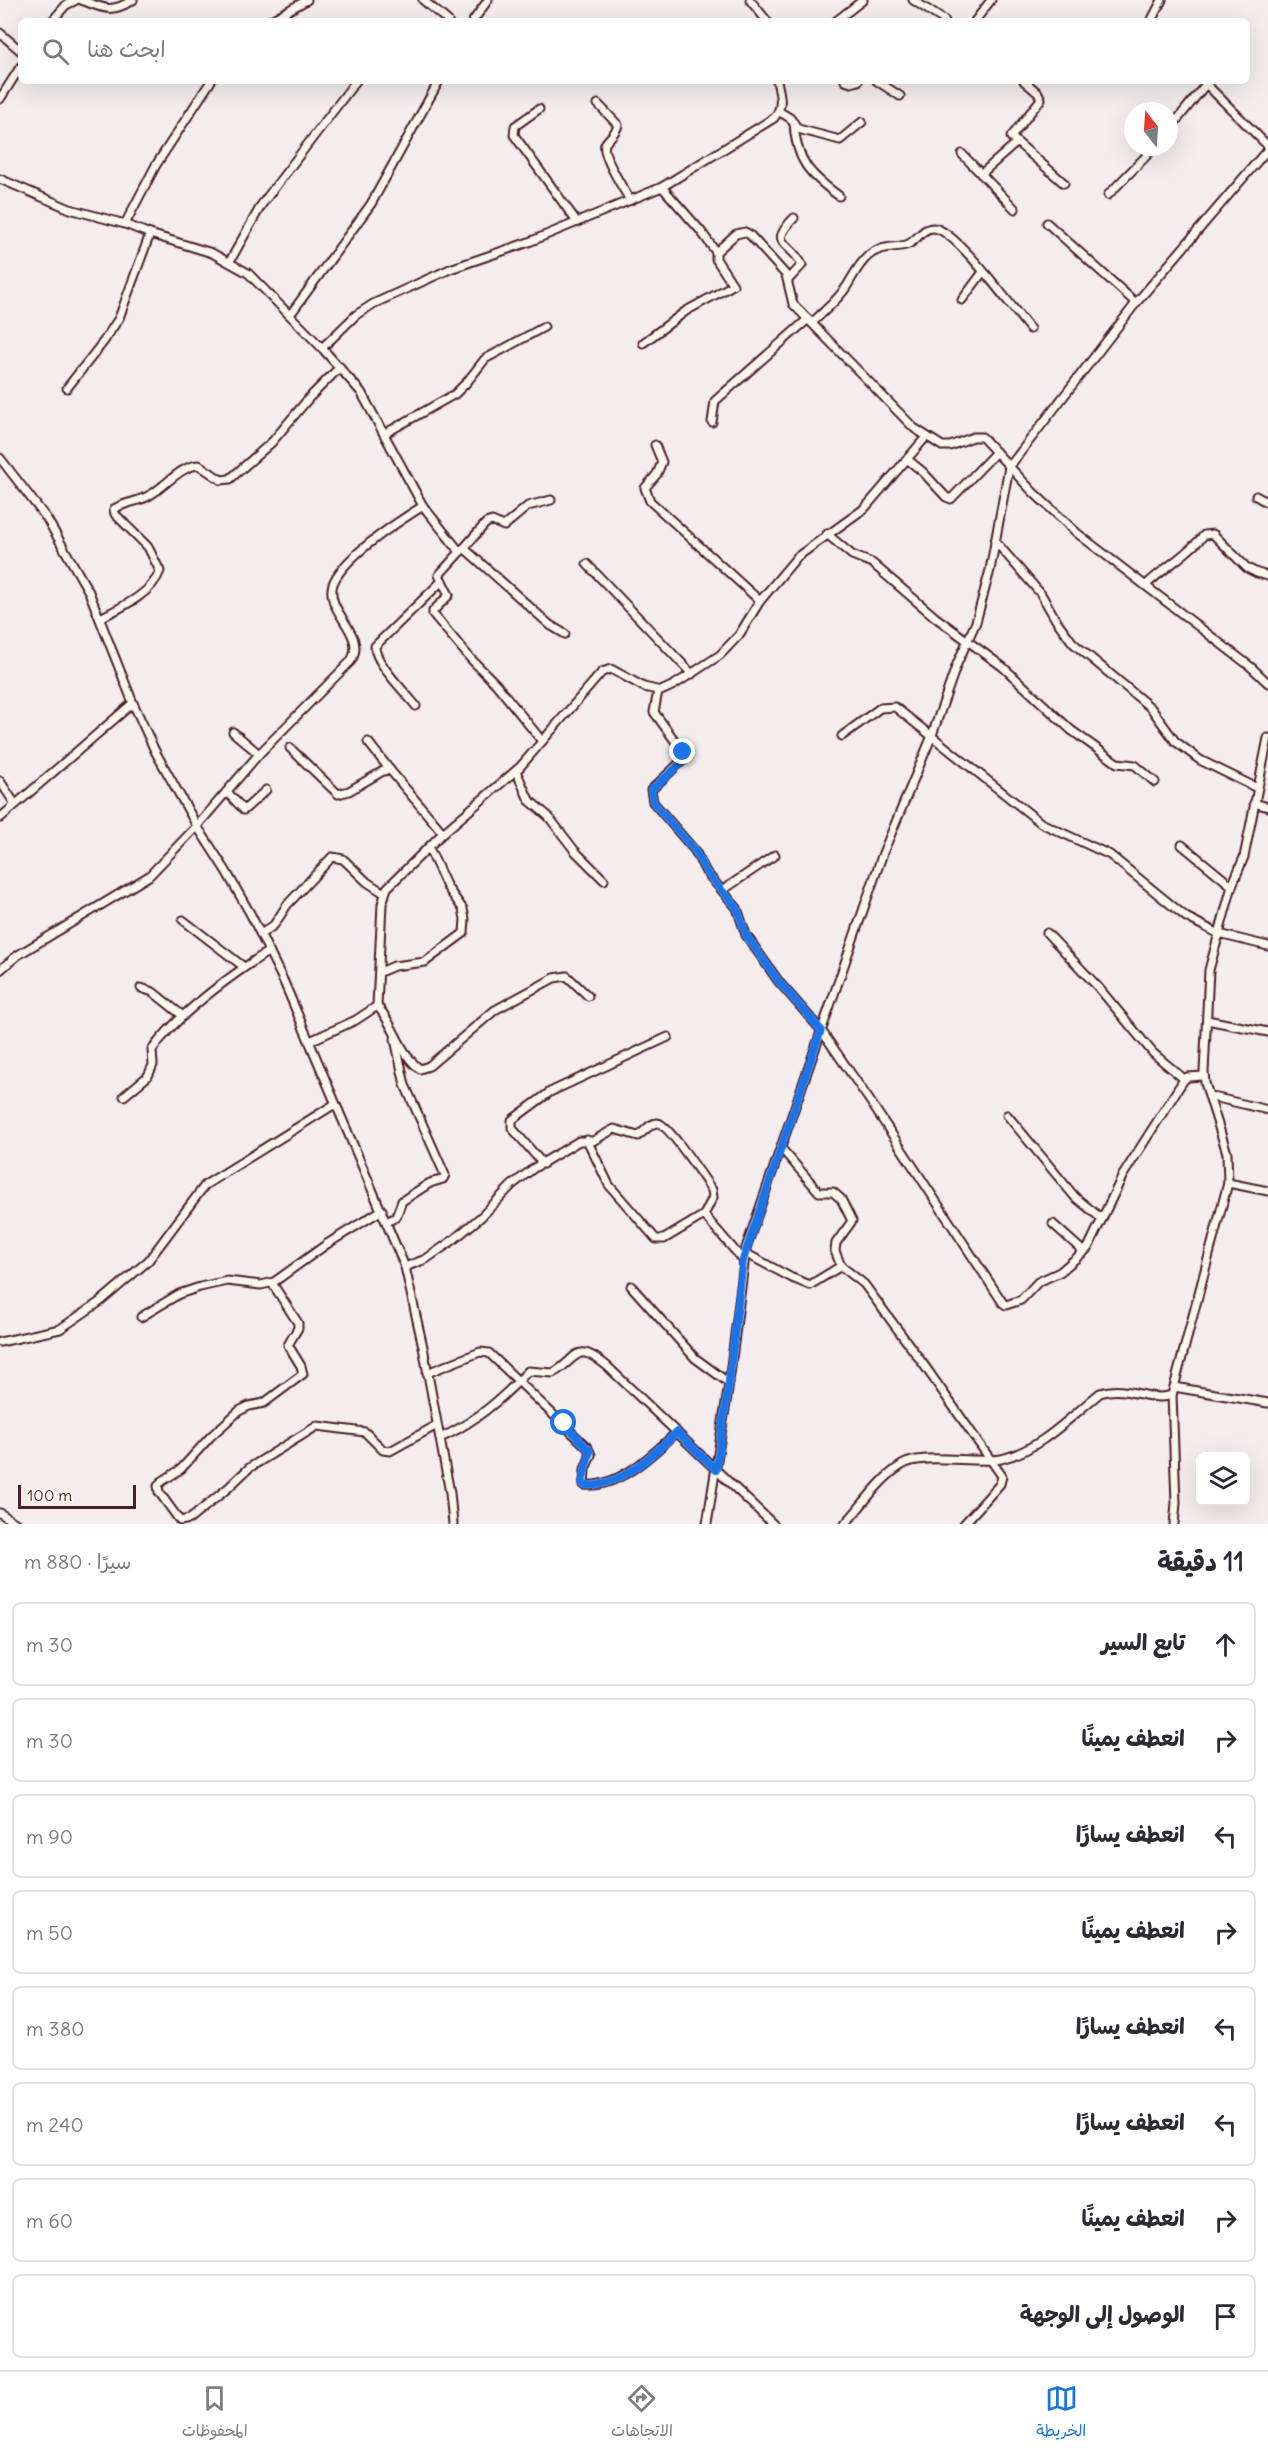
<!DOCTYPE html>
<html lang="ar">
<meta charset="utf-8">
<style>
body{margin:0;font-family:Delius,"Playpen Sans Arabic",sans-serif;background:#f7f7f7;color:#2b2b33;direction:rtl}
.controls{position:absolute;right:18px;bottom:18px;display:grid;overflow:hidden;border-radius:9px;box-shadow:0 6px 24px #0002}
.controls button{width:54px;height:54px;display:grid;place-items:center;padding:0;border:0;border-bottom:2px solid #e1e1e2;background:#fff;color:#2b2b33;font:30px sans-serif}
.compass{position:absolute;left:1124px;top:102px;width:54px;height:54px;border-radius:50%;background:#fff;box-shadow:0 6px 24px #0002;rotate:343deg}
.scale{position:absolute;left:18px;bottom:15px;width:118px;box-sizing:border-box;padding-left:6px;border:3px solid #4a1f2b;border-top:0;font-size:16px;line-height:21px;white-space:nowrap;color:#4a1f2b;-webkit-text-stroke:4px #fbf7ec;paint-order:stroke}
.stop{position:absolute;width:18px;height:18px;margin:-14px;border:4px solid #1a73e8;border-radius:50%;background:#fff}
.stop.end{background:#1a73e8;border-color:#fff;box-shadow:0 2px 6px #0008}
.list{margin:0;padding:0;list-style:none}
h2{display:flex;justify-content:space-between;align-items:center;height:78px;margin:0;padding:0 24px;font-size:26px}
h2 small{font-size:20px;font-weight:400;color:#7c7c81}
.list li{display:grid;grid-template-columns:39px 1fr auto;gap:18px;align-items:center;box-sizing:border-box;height:84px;margin:0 12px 12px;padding:0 12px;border:2px solid #e1e1e2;border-radius:9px}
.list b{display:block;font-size:22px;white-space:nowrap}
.list em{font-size:20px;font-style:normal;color:#7c7c81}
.icon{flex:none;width:33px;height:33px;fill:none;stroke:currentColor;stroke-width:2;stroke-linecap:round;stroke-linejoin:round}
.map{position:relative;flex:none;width:1268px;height:1524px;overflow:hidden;direction:ltr}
.search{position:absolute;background:#fff;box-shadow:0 6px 24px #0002;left:18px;right:18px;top:18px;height:66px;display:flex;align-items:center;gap:15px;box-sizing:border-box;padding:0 21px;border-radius:9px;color:#7c7c81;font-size:22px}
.sheet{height:846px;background:#fff}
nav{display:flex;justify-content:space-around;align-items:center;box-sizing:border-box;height:84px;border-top:2px solid #e1e1e2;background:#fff;font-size:16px;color:#7c7c81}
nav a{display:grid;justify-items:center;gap:3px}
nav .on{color:#1a73e8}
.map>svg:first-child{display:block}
</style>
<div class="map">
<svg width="1268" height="1524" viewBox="0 0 1268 1524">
<rect width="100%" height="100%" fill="#f4eced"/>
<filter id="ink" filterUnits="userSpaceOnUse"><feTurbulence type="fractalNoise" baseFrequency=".0167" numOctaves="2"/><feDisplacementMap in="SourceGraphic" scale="12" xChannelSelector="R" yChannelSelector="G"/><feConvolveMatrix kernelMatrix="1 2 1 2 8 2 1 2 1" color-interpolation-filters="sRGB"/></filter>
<g filter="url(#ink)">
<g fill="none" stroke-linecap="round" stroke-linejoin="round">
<defs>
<g id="minor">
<path d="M81,0C104,8 110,14 133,0"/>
<polyline points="423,0 448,21"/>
<polyline points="750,0 767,21"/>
<polyline points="913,0 945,21"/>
<polyline points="52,21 66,5 76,0"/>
<polyline points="269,21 307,0"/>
<polyline points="473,21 488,0"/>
<polyline points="836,21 863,0"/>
<polyline points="975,21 991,0"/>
<polyline points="1151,21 1162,0"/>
<polyline points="0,33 21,51"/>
<polyline points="845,81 851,83 858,81"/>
<polyline points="877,81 900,96"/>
<polyline points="1024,81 1038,93 1041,99 1011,137 1064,183"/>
<polyline points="1203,81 1268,146"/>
<polyline points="0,99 21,66"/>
<path d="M598,104L618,125C616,134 609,137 605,144C601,154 624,190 630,200"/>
<polyline points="539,109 515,126 514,135 577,222"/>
<polyline points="780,112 790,118 798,129 840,140 862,122"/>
<path d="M794,123C796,161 810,175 839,196"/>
<polyline points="1169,130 1206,84"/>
<polyline points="962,154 1015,209"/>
<polyline points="981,174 1015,144"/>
<path d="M0,179L70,209L125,224L150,234L212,253L248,273L322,348L361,392L423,506C399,521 343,557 333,584C324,612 368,633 351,661L259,754L197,826L226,871L251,915L284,982L405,1267L423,1347L450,1493L453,1524"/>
<polyline points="662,187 700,230 716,252 736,234 745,232 750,235 786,275 793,304 914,428 942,446 950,446 973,437 982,437 1033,492 1077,533 1251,667 1268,683"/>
<polyline points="1108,195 1155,147"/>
<polyline points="1047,223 1136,303"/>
<polyline points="125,224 156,165 211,81"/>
<polyline points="230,261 262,204 356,81"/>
<path d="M788,280L802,265C790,240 767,246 794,218"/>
<polyline points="962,300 983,272"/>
<polyline points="290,315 371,204 439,81"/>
<path d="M812,323C824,311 838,300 847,286C854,275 858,265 868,256C879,246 893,248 906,245C917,242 921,228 933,228C955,228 1013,309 1030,329"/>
<polyline points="643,343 686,311 733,285 716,259 716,252"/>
<path d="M322,348L356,315L373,304L450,269L529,242L662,187L774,118C784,106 780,95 777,81"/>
<polyline points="67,388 104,341 119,318 150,234"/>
<polyline points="712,422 715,401 808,319"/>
<polyline points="384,434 455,394 467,382 485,359 544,327"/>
<polyline points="655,445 662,462 657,474 645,488 650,501 760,601"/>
<polyline points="0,458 47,519 89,592 133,703 155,751 197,826 149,876 18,955 0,970"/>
<polyline points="907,459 923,472 946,497 951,499 996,452"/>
<polyline points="1256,496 1268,503"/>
<polyline points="423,506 460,552 439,575 449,595 433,611 433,614 470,658 496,684 542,741"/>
<polyline points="827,534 852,555 872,563 935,617 1003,667 1071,730 1117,763 1135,765 1155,782"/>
<polyline points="995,541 1041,594 1056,620 1073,643 1151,708 1175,741 1200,760 1257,788"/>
<polyline points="464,548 486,523 492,521 504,526 528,506 551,500"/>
<polyline points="460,552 464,548 550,625 565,634"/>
<polyline points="587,564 692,674"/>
<path d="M1146,585C1165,567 1187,555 1204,535L1213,534L1247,568L1257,573L1268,576"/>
<path d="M100,618C120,608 152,594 160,571L148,547L115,514L114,509C125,502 139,502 150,495C166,486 180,466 199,465L221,480L230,479L272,442L309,398L340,367"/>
<polyline points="658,691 654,712 683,752 685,758 651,790 653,802 695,851 706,872 737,908 746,935 779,982 821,1030 870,1101 1003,1303 1006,1305 1021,1300 1038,1282 1060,1272 1088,1248 1123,1175 1183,1081 1187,1077 1204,1076"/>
<path d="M416,706C406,693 374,662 375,646L442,581"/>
<polyline points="233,732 259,754"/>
<polyline points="842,736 880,708 895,707 1041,823 1110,855 1186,917 1219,934 1268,946"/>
<polyline points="368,742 390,770"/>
<polyline points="290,748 338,794 349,791 383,771 390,770 443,833"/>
<polyline points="516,771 529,800 548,816 575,851 604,880"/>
<polyline points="0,781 15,804"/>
<polyline points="227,792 244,810 266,790"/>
<polyline points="1254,803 1268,807"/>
<polyline points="0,818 133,703"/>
<polyline points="1182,845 1232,886"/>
<polyline points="723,890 775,855"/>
<polyline points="183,920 244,967"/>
<polyline points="1047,933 1098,987 1153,1053 1184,1079"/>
<polyline points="261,934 274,925 287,905 332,857 343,859 367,882 384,893"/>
<polyline points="380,972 394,966 425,962 464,933 465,919 463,909 447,887 429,848"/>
<polyline points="141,988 153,992 183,1016"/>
<path d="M377,1006C394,1023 400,1055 420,1069L429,1066L495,1010L554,978L567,976L588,996"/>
<polyline points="1207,1020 1268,1032"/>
<polyline points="310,1041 356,1020 377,1006 382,904 387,888 443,833 520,767 602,672 611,669 644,687 661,691 674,685 720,655 739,635 760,601 797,557 865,508 926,437"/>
<path d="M124,1096L148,1076L153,1065L152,1050C178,1014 232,975 269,951"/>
<polyline points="1209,1096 1268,1110"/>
<polyline points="1007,1115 1075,1197 1102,1219"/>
<polyline points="587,1140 609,1185 656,1239 664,1239 704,1215"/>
<polyline points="781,1148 819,1192 833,1192 841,1199 852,1221 836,1243 835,1251 841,1266 864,1284 924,1365 1002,1476 1000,1484 964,1524"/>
<polyline points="543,1164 512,1128 512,1120 550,1092 668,1037"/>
<polyline points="1228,1183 1268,1191"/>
<polyline points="387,1222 396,1217 402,1201 430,1183 443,1179 445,1175 405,1085 395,1039"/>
<polyline points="1053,1224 1084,1252"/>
<polyline points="745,1253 792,1278 810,1285 841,1266"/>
<path d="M405,1267L426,1259L452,1241L482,1216L512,1185L534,1168L579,1141H593L614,1129L638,1136C644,1132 651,1122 658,1123C668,1124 704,1179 712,1190L713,1197L704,1215L743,1260"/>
<polyline points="272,1283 298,1323 298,1328 288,1345 301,1366 303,1374 264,1403 249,1406 239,1411 211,1436 181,1469 161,1482 158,1486 159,1492 180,1521 190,1519 228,1488 249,1468 317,1426 365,1432 383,1450 390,1451 437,1425"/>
<polyline points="631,1286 695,1358 729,1383"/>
<polyline points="141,1317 179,1294 200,1287 227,1281 261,1285 274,1282 327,1244 382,1210"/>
<polyline points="0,1342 60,1329 101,1301 148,1261 205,1185 335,1104"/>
<path d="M427,1373L480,1352L489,1353L588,1448L591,1455L585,1469L584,1485C618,1489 653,1454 677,1432"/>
<polyline points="1174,1387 1268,1403"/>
<polyline points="1172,1395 1176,1503 1174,1524"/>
<path d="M440,1438C472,1424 504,1397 528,1371L553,1373C579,1359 574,1339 607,1366L773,1524"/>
<polyline points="0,1513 17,1524"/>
<polyline points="707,1524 728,1390 746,1248 883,853 931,738 957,664 976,622 990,570 1009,467 1136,303 1268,149"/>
<path d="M845,1524C863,1505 879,1479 902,1465C921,1452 976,1464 1001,1459C1040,1450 1070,1417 1100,1393C1128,1384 1150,1403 1172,1395L1228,1183L1227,1153L1205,1083L1204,1072L1209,970L1232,886L1244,857L1268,738"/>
</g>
</defs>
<use href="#minor" stroke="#4a1f2b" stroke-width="11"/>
<use href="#minor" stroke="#fbf7ec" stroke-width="7"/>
</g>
</g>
<g fill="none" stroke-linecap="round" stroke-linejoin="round" filter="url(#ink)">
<path stroke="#1a73e8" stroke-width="8" d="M564,1423L590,1451L582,1482L584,1485C618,1489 654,1454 677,1432L716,1470L728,1390L743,1260L821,1030L779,982L746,935L737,908L706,872L695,851L653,802L651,790L684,761L683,752"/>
</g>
</svg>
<div class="controls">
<button><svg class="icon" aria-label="layers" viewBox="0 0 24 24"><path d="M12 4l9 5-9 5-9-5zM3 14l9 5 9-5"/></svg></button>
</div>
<svg class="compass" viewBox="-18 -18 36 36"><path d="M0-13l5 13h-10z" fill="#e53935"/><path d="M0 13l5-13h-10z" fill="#7c7c81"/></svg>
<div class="scale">100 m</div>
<div class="stop" style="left:564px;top:1423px"></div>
<div class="stop end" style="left:683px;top:752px"></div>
<div class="search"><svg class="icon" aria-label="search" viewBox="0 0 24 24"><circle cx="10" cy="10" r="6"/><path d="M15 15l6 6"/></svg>ابحث هنا</div>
</div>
<section class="sheet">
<h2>11 دقيقة<small>سيرًا · 880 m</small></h2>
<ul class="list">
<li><svg class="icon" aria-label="ahead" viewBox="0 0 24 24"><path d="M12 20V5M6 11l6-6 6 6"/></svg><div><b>تابع السير</b></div><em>30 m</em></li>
<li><svg class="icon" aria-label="right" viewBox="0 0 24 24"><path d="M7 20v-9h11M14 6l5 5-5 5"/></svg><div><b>انعطف يمينًا</b></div><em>30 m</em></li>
<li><svg class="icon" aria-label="left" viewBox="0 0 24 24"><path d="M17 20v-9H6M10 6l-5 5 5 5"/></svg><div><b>انعطف يسارًا</b></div><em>90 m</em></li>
<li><svg class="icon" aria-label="right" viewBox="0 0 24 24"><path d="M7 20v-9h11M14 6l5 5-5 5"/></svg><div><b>انعطف يمينًا</b></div><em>50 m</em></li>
<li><svg class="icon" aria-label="left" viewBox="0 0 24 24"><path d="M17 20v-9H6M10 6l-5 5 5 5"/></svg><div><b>انعطف يسارًا</b></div><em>380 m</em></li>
<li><svg class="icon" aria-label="left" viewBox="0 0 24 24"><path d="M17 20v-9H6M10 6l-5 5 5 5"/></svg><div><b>انعطف يسارًا</b></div><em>240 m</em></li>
<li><svg class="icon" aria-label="right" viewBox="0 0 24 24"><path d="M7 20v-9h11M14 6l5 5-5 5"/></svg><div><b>انعطف يمينًا</b></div><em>60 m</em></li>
<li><svg class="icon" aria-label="arrive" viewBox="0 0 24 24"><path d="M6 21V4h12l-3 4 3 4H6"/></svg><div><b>الوصول إلى الوجهة</b></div></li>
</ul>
</section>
<nav>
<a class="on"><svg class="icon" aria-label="map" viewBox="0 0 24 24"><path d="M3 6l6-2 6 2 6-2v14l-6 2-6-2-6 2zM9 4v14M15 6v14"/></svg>الخريطة</a>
<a><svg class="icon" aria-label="directions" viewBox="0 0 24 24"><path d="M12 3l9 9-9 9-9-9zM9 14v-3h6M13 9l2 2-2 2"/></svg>الاتجاهات</a>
<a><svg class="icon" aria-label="saved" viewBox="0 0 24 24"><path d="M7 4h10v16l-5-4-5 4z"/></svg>المحفوظات</a>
</nav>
